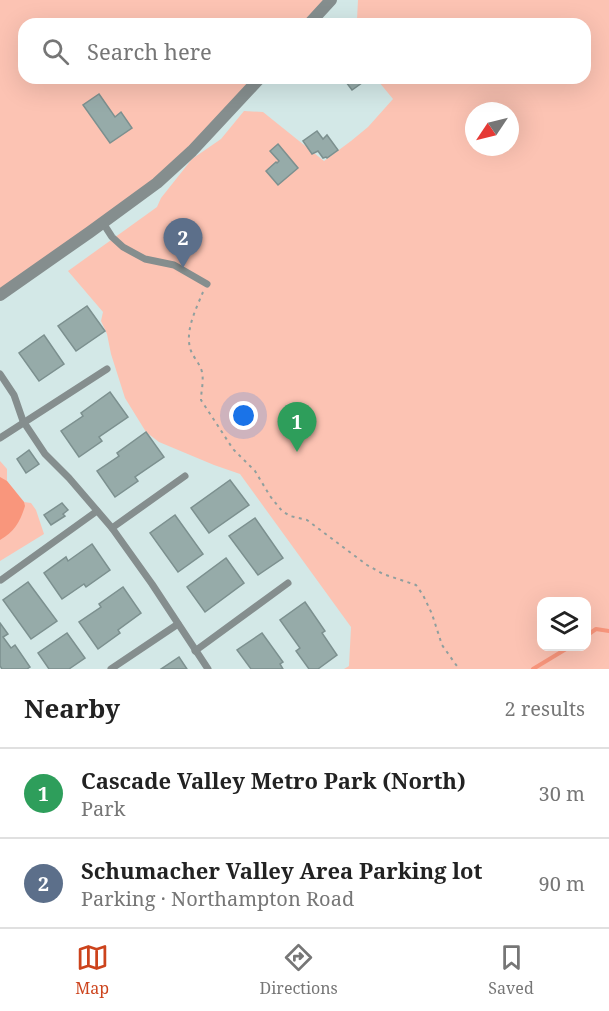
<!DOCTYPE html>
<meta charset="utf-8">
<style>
body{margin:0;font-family:"Noto Serif",serif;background:#f6f6f6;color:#222}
.controls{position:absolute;right:18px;bottom:18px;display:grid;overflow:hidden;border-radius:12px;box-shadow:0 6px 24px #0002}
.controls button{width:54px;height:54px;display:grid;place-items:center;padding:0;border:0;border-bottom:2px solid #e0e0e0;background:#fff;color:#222;font:30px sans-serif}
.compass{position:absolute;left:465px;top:102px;width:54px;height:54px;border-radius:50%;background:#fff;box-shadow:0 6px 24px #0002;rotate:235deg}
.you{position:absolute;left:244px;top:416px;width:21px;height:21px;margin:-15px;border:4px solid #fff;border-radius:50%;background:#1a73e8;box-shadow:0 0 0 9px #1a73e833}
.badge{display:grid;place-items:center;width:39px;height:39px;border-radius:50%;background:#cc431c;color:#fff;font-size:20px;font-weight:700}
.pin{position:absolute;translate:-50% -50px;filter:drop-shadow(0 2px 3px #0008)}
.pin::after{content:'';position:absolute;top:32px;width:21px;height:18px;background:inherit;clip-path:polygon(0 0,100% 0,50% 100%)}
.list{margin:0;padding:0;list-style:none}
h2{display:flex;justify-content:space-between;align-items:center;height:78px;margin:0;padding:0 24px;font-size:26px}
h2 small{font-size:20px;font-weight:400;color:#767676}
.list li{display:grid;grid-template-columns:39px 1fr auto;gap:18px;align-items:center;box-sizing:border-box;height:90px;padding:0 24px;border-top:2px solid #e0e0e0}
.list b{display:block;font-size:22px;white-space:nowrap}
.list p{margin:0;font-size:20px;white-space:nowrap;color:#767676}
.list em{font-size:20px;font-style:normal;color:#767676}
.icon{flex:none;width:33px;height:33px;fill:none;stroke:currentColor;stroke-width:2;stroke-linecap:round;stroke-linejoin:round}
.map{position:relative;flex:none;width:609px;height:669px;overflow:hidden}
.search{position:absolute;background:#fff;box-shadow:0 6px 24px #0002;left:18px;right:18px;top:18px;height:66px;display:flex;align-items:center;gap:15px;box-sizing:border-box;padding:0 21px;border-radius:18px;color:#767676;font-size:22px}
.sheet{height:258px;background:#fff}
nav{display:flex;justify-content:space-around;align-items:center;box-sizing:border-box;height:84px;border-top:2px solid #e0e0e0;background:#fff;font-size:16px;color:#767676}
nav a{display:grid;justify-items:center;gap:3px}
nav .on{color:#cc431c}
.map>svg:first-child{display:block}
</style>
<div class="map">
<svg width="609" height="669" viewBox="0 0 609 669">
<rect width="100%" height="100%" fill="#d3e8e7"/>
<g fill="#fcc3b3" fill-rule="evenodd">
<polygon points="0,0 331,0 309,24 24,24 24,78 260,78 192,151 0,295"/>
<path d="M358,0H609V669H344L349,666L351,627L240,474L214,465L159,442L146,432L125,398L111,354L107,334L101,321L103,312L68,271L157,207L161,198L192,159L221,139L244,111L263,112L324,161L351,141L368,127L393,99L379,82L378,78H585V24H359L357,20ZM474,111H510V147H474ZM542,602H586V646H542Z"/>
<polygon points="0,461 7,469 7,481 24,502 31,503 36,510 44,534 0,561"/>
</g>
<path fill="#f9967c" d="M0,477L7,481L24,502L25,506C20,522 15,531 0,540Z"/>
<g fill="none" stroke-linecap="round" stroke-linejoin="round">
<g stroke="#f9967c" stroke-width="4">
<polyline points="586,636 596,629 609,631"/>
<polyline points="533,669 571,646"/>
</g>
</g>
<g fill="#96aba9" stroke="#7c908f" stroke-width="1.5">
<polygon points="343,78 365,78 366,80 352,90"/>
<polygon points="99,94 115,117 121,112 132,128 110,143 83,105"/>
<polygon points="317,131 323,139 327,135 338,150 327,158 326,157 323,158 318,151 312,154 303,141"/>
<polygon points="278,144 298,168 278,185 266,171 276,162 277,163 279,161 270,151"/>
<polygon points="87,306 105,331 76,351 58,326"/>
<polygon points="44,335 64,364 39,381 19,353"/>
<polygon points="110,392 128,417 99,437 102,441 79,457 61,431 83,416 81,413"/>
<polygon points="146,432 164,457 135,477 138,481 115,497 97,471 119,456 117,453"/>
<polygon points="29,450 39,464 26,473 17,459"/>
<polygon points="230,480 249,505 209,533 191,508"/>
<polygon points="62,503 68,510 63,514 65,516 51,525 44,515"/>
<polygon points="175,515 203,554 178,572 150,533"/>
<polygon points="255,518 283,558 258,575 229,536"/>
<polygon points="92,544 110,570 86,587 84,584 62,599 44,573 66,557 68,561"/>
<polygon points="226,558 244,583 205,612 187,587"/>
<polygon points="28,582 57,621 31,639 3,600"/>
<polygon points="123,587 141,613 118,630 120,633 98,649 79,622 101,607 99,604"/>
<polygon points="305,602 325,631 322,633 337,655 318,669 309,669 296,651 300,648 280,620"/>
<polygon points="0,623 8,634 3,637 11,648 15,645 30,667 27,669 2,669 0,666"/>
<polygon points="67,633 85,658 69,669 49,669 38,653"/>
<polygon points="262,633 283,662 280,664 283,669 251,669 237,650"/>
<polygon points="179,657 187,669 161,669"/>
</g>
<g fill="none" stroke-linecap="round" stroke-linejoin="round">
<path stroke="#8f9f9e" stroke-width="2" stroke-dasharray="3 4.5" stroke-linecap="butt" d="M203,292C196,309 184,332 191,351C194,358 200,364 202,372C204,382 201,391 201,400L233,449L255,471L270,496L282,511L290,516L307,520L367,565L383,574L416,585L423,595L432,614L442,645L459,669"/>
<g stroke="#858e8e" stroke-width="7">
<polyline points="103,223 112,237 123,247 145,259 174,265 207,284"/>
<polyline points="0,374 14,395 23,421 45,454 69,478 112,528 152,584 208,669"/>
<polyline points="0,438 107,369"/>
<polyline points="112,528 185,476"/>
<polyline points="1,580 97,511"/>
<polyline points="195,651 288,583"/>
<polyline points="111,669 178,624"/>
</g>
<g stroke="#858e8e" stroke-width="12">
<polyline points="309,24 331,0"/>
<polyline points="0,295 90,232 157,183 192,151 260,78"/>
</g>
</g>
</svg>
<div class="controls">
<button><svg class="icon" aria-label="layers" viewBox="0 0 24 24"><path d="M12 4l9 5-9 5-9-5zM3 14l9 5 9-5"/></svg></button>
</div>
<svg class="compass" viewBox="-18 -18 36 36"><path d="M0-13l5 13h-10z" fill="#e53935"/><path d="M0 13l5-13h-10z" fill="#767676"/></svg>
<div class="you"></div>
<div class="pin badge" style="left:297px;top:452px;background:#2e9e5b">1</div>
<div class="pin badge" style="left:183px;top:268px;background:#5c6f8a">2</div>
<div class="search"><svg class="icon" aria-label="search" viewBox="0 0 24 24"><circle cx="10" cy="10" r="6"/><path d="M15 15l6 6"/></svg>Search here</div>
</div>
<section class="sheet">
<h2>Nearby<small>2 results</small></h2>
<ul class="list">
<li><span class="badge" style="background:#2e9e5b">1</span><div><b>Cascade Valley Metro Park (North)</b><p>Park</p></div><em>30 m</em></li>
<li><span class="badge" style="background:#5c6f8a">2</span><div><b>Schumacher Valley Area Parking lot</b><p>Parking · Northampton Road</p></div><em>90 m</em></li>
</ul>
</section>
<nav>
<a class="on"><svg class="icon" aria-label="map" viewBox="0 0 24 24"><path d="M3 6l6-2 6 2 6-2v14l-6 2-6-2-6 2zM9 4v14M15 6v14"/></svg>Map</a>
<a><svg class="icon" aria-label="directions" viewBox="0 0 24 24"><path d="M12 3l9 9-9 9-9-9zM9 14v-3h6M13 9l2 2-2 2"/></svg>Directions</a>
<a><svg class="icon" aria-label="saved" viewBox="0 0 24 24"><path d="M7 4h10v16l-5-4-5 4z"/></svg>Saved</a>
</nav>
